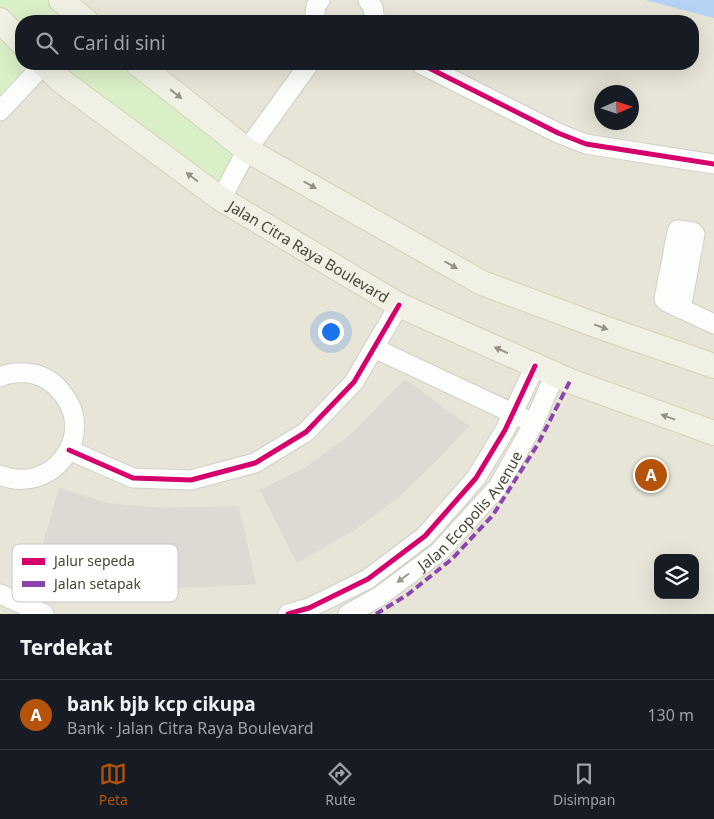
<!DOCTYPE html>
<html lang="id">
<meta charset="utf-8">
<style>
body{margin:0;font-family:"Noto Sans",sans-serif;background:#20242c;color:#f1f3f6}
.controls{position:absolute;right:15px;bottom:15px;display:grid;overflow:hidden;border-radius:10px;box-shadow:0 5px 20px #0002}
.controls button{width:45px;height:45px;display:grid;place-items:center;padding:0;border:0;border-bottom:1px solid #363941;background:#171b24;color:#f1f3f6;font:25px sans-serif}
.compass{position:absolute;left:594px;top:85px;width:45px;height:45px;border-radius:50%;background:#171b24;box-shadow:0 5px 20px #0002;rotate:87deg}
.you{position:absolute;left:330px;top:331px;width:18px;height:18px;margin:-12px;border:4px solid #fff;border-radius:50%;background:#1a73e8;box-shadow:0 0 0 8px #1a73e833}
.badge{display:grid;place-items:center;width:32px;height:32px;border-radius:50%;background:#b45309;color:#fff;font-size:16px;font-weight:700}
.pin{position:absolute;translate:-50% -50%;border:2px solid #fff;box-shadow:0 1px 5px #0006}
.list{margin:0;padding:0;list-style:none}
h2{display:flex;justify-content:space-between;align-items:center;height:65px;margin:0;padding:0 20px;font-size:21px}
h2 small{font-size:16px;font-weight:400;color:#9ea1a6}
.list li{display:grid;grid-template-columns:32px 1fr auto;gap:15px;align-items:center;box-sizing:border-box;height:70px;padding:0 20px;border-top:1px solid #363941}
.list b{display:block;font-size:19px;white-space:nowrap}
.list p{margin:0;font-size:16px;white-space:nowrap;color:#9ea1a6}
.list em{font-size:16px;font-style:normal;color:#9ea1a6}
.icon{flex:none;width:28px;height:28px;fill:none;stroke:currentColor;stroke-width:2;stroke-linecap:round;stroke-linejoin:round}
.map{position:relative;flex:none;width:714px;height:614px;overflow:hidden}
.search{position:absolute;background:#171b24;box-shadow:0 5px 20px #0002;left:15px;right:15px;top:15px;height:55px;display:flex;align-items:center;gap:12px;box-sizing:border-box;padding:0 18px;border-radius:20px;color:#9ea1a6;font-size:19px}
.sheet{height:135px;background:#171b24}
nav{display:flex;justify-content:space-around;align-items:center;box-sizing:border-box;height:70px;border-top:1px solid #363941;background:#171b24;font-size:14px;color:#9ea1a6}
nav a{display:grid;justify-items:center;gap:2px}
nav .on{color:#b45309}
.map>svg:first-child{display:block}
</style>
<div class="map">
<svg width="714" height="614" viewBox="0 0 714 614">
<rect width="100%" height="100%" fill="#f2f1ea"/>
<path fill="#e7e5d7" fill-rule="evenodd" d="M0,0H714V614H0ZM21,21H693V64H21ZM602,92H632V122H602ZM658,558H695V595H658Z"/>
<g fill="#d9efc8">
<polygon points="0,0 62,0 86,21 21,21 21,40 0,19"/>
<polygon points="0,24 21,44 21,64 41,64 0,102"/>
<polygon points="45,64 138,64 247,149 221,201"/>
</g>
<polygon fill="#b6d2f4" points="645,0 714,0 714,18"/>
<g fill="#dcdad3">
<polygon points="405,379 469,426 438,459 400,496 355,530 297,563 260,490 306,467 350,435"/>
<polygon points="59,488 107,503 161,508 239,506 256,584 209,587 156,588 100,582 36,567"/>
</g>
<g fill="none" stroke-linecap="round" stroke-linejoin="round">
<defs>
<g id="minor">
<polyline points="368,0 373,8 375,21"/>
<polyline points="314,21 316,6 320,0"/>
<polyline points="421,64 558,133 586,144 714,164"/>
<polyline points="0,111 44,64"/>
<polyline points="221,199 247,150 309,64"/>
<polyline points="681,309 695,234 693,232 678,230 677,232 664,299 667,302 714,324"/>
<polyline points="374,348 525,419"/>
<path d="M0,377C11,372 22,372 34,374C45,377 55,383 62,393C98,436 51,496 0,475"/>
<polyline points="69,450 133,478 191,480 255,463 306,432 354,382 399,305"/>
<polyline points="0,594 44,614"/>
<polyline points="288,614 309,608 368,579 425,536 476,478 505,430 535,366"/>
<path id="s1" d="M348,614L380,596L439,552L498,487L534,423L555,374"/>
</g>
<g id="major">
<polyline points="61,0 86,21"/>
<polyline points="0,20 21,42"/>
<path id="s2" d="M44,64L60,80L221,199L399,305L570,381L714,433"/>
<polyline points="138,64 247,150 482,283 601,327 714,366"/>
</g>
</defs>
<use href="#minor" stroke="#d0cfc8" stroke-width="21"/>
<use href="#major" stroke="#d6d2b6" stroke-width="26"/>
<use href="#minor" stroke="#fdfdfc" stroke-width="19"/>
<use href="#major" stroke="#f1f0e4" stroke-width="24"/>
<polyline stroke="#8e44ad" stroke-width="4" stroke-dasharray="8 4" stroke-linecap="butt" points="376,614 407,595 452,559 493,515 538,444 570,381"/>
<defs>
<g id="cycleway">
<polyline points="421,64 558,133 586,144 714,164"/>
<polyline points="69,450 133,478 191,480 255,463 306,432 354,382 399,305"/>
<polyline points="288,614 309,608 368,579 425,536 476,478 505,430 535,366"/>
</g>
</defs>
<use href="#cycleway" stroke="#fff" stroke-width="8"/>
<use href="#cycleway" stroke="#d6006c" stroke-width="5"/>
</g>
<defs><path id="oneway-solid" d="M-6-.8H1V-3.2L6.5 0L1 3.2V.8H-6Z" transform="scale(1.25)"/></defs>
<g fill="#959284">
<use href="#oneway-solid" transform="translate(176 94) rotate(38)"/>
<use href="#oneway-solid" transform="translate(192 177) rotate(-143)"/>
<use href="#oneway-solid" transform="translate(310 185) rotate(30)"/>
<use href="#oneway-solid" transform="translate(451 265) rotate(30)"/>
<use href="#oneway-solid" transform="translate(601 327) rotate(20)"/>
<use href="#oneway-solid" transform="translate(501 350) rotate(-156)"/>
<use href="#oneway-solid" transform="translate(668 417) rotate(-160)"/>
</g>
<use fill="#9b988f" href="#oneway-solid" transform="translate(403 578) rotate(143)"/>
<g text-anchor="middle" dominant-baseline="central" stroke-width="4" stroke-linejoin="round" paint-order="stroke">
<g font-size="15" fill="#4a4535" stroke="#fff">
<text stroke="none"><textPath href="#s2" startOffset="325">Jalan Citra Raya Boulevard</textPath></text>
<text stroke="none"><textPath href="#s1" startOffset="162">Jalan Ecopolis Avenue</textPath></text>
</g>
</g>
<rect x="12" y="544" width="166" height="58" rx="8" fill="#fff" stroke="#c9c7c2" stroke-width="1"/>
<rect x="22" y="558" width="23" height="7" fill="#d6006c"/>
<rect x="22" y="581" width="23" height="6" fill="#8e44ad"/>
<g font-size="14" fill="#4a4535">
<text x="54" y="566">Jalur sepeda</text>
<text x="54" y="589">Jalan setapak</text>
</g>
</svg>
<div class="controls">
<button><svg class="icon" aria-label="layers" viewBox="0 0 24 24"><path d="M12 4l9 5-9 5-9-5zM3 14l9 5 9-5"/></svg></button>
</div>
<svg class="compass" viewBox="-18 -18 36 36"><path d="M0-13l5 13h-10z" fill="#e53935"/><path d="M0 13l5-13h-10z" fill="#9ea1a6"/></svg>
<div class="you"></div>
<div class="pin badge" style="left:651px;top:475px">A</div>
<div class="search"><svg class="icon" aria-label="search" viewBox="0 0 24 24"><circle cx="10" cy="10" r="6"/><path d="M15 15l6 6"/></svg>Cari di sini</div>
</div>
<section class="sheet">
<h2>Terdekat<small></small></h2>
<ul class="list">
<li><span class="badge">A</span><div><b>bank bjb kcp cikupa</b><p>Bank · Jalan Citra Raya Boulevard</p></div><em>130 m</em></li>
</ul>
</section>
<nav>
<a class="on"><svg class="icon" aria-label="map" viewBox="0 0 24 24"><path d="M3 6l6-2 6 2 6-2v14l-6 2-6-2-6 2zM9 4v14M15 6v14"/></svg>Peta</a>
<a><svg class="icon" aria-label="directions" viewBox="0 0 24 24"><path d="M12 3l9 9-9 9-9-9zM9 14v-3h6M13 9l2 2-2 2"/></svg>Rute</a>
<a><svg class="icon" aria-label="saved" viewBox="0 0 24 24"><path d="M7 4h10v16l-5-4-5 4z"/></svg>Disimpan</a>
</nav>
